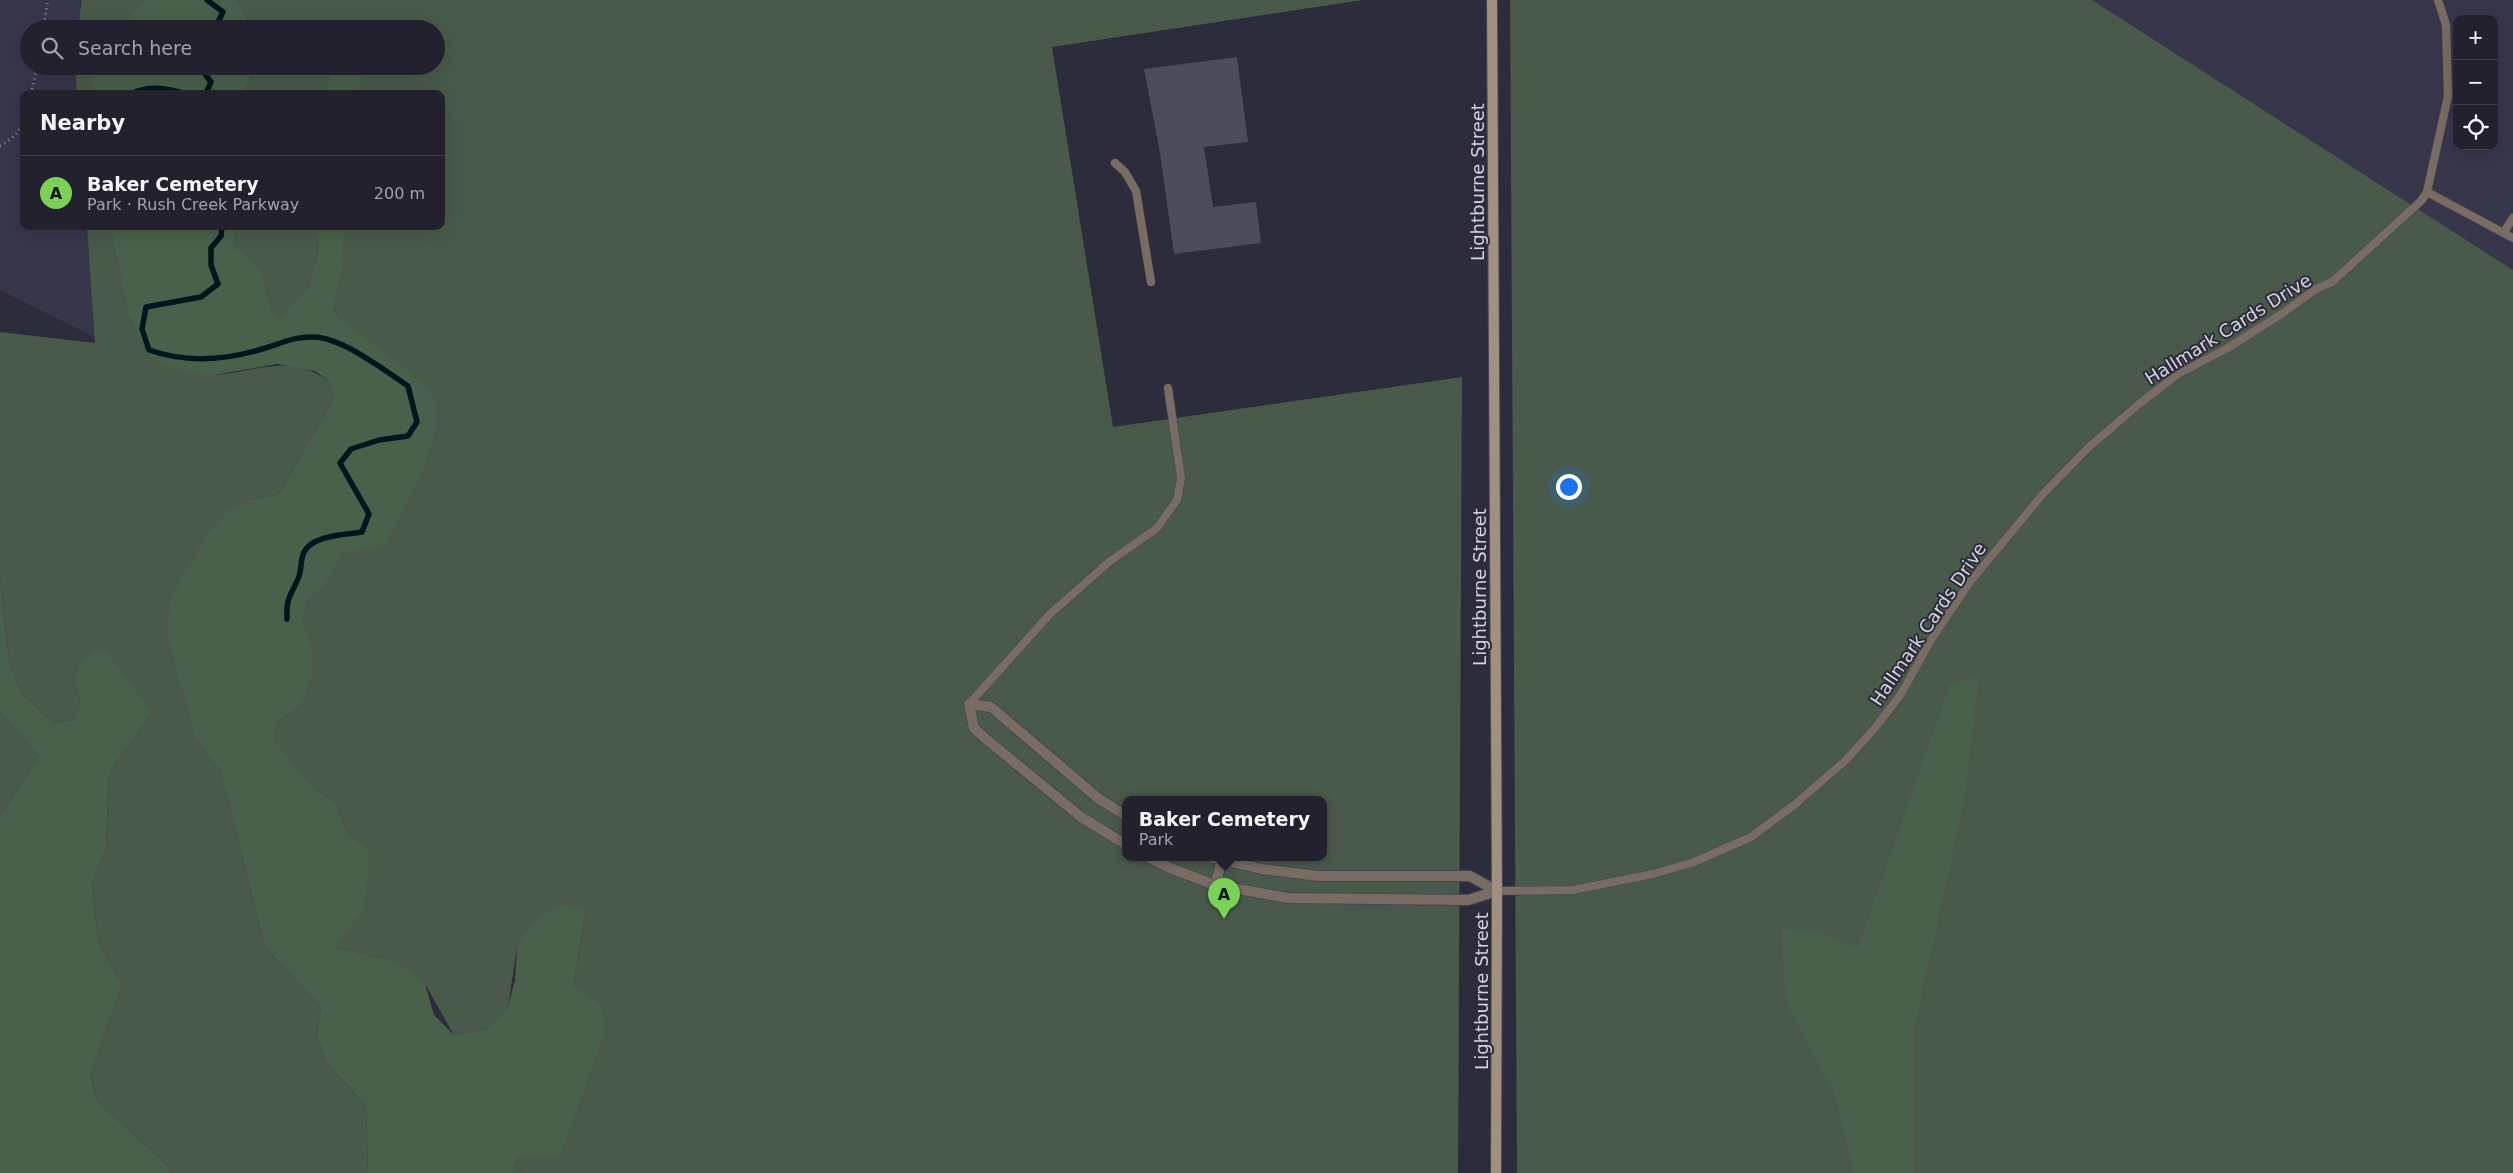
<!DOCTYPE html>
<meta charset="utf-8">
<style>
body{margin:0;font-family:"DejaVu Sans",sans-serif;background:#2a2935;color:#f1f3f6}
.controls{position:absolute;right:15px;top:15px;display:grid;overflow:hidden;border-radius:10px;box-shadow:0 5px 20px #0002}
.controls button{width:45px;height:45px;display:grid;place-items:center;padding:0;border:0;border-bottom:1px solid #3f3e49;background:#22212d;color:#f1f3f6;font:25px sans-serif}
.you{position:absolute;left:1568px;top:486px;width:18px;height:18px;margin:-12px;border:4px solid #fff;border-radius:50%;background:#1a73e8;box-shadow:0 0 0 8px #1a73e833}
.badge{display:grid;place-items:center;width:32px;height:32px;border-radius:50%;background:#7bd156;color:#111;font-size:16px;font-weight:700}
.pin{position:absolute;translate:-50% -41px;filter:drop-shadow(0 1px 2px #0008)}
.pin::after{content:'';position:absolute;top:26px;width:18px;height:15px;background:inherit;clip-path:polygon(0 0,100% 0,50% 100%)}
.popup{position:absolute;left:1122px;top:796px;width:205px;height:65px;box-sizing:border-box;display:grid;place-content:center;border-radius:10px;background:#22212d;filter:drop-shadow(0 1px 4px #0005);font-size:16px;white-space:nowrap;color:#a2a3aa}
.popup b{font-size:19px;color:#f1f3f6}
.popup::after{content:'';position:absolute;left:50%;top:100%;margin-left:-10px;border:10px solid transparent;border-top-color:#22212d}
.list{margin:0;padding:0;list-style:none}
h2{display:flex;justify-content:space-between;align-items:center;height:65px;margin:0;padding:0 20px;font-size:21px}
h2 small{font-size:16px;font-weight:400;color:#a2a3aa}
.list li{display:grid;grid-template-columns:32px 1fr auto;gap:15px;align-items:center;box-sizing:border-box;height:75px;padding:0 20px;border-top:1px solid #3f3e49}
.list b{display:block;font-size:19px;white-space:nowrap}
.list p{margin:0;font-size:16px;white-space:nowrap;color:#a2a3aa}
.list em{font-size:16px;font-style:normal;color:#a2a3aa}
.icon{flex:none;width:28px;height:28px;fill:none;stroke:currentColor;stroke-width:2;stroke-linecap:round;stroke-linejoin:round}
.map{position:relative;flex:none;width:2513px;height:1173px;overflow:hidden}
.search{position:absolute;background:#22212d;box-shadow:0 5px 20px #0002;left:20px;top:20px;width:425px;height:55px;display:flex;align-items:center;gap:12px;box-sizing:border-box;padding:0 18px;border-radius:28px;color:#a2a3aa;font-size:19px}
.panel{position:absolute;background:#22212d;box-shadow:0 5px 20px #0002;left:20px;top:90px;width:425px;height:140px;border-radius:10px}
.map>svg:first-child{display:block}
</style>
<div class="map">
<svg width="2513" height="1173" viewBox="0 0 2513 1173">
<rect width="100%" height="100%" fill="#2d2c3c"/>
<g fill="#37364b" fill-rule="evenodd">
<polygon points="0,0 192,0 185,29 29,29 29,66 176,66 169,94 24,94 24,226 191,226 189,384 0,290"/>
<path d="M2092,0H2513V270ZM2457,19H2494V146H2457Z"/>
</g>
<g fill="#495a4a" fill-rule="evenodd">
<polygon points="82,0 146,0 146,2 119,29 78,29"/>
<path d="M237,0H1363L1052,47L1113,427L1462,377L1458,1173H522L513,1168L519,1156L573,987L586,909L517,947L508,1007L486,1029L454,1035L425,984L381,958L336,947L370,850L347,832L336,802L316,790L273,741L277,722L301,705L302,622L309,598L342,552L340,319L333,308L344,226H441V94H357L362,80L360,66H436V29H253ZM1125,800H1323V858H1125Z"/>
<polygon points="1510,0 2092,0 2513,270 2513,1173 1517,1173"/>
<polygon points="75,66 96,66 91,79 93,94 77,94"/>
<polygon points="255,66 334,66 323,94 244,94"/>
<path d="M87,226H110L128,315L150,357C164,362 197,376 210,375C255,374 286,351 329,381L333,400L278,495L252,499L197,741L220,771L265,947L321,1007L317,1036L326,1062L366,1106L368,1173H171L167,1165L98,1102L90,1073L123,983L114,971L98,940L92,884L106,848L109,773L152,713L75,684L80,702L74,720L53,723L21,693L9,660L0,576V332L95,343Z"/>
<polygon points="236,226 315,226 319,248 307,289 280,319 270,313 235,246"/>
<polygon points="0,712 39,756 0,817"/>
</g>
<g fill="#49614b">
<polygon points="146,0 237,0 253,29 119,29"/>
<polygon points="96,66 255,66 244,94 93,94 91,79"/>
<polygon points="334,66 360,66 362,80 357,94 323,94"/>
<path d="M110,226H236L235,246L262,273L270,312L280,318L307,289L319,248L315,226H344L342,264L333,309L340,319L431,389L437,410L436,428L423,472L385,544L363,550L342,552L324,586L309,598L302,622L312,649V677L301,705L277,722L274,741L316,790L336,802L347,832L370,850L364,908L336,947L381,958L412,970L425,984L434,1015L454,1035L486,1029L508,1007L515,980L517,947L528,929L541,914L562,905L586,909L573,987C599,999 606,1004 604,1035L560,1156H519L513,1168L522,1173H368L366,1106L326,1062L317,1036L321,1007L265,947L220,771L197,741L167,635L171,600L206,535L229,510L252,499L278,495L333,400L329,381L315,371L277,364L208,376L177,369L150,357L128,315Z"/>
<polygon points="0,576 9,660 21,693 53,723 74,720 80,702 75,684 79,666 93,652 105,650 152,713 109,773 106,848 92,884 98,940 114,971 123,983 90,1074 98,1102 167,1165 171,1173 0,1173 0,817 39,756 0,712"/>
<polygon points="1979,676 1963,807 1914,1029 1914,1173 1853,1173 1835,1092 1786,1003 1781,929 1819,933 1858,948 1950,684"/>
</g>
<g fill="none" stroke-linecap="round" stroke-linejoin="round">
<g stroke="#00171d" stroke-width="5.5">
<polyline points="207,0 223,12 216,26 210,29"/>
<polyline points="199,66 211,82 206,93 202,94"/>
<path d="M131,94C149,85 168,88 187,94"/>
<path d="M222,226L221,236L211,248V265L218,284L201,297L146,307L142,329L149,350C186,363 226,360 262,349C280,344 294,336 314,337C343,338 384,370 408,386L417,422L408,436L379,440L351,449L340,463L369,514L362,532C345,535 313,535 304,552C300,560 302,570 298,579C290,597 286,598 287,619"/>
</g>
</g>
<polygon fill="#4c4c5d" points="1237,57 1248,142 1204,147 1213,207 1256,202 1261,243 1174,254 1160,153 1144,69"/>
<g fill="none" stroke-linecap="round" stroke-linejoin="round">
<defs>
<g id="service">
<polyline points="1115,163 1125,172 1136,191 1151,282"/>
<polyline points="2427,192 2513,238"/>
<polyline points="2504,232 2513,218"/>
<polyline points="969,704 1050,614 1109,562 1157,528 1177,500 1181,478 1168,388"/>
<polyline points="1497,891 1573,890 1653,874 1694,862 1751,837 1793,806 1846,760 1875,728 1901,694 1931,640 1970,582 2043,494 2089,447 2139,404 2178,374 2226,349 2283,313 2316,289 2332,282 2421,201 2427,192 2448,96 2446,25 2438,0"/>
</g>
<g id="minor">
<polyline points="1125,815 1099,799 991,707 969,704 974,728 986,739 1081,817 1125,844"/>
<polyline points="1150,858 1170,868 1215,885 1288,898 1468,900 1497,891"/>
<polyline points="1214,858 1262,869 1319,876 1470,876 1497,891"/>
<polyline points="1215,885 1222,860"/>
</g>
<polyline id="secondary" points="1492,0 1497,891 1496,1173"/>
</defs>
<use href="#service" stroke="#484756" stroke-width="9"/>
<use href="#minor" stroke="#484756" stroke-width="12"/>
<use href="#secondary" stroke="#484756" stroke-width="12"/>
<g stroke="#898995" stroke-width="3" stroke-dasharray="1 4" stroke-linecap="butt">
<polyline points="43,29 48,0"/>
<polyline points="31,94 37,66"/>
<path d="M0,146C12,139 19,133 24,119"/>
</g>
<use href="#service" stroke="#786c63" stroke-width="8"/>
<use href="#minor" stroke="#786c63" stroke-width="10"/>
<use href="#secondary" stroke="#a18f80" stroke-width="10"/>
</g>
<g text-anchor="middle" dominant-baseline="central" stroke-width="4" stroke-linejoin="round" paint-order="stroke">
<g font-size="18" fill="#d6d6e0" stroke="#2d2c3c">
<text transform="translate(1477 182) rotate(-90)">Lightburne Street</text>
<text transform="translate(2228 329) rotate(-32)">Hallmark Cards Drive</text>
<text transform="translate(1479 587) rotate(-90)">Lightburne Street</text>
<text transform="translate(1928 624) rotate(-56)">Hallmark Cards Drive</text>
<text transform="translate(1481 991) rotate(-90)">Lightburne Street</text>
</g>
</g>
</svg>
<div class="controls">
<button>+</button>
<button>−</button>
<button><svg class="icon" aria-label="locate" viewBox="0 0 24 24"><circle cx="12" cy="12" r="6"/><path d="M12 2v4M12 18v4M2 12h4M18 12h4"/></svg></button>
</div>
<div class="you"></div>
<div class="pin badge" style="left:1224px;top:919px">A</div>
<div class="popup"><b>Baker Cemetery</b>Park</div>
<div class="search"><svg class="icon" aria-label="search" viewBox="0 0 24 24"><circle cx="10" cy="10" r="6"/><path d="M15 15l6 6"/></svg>Search here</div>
<section class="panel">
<h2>Nearby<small></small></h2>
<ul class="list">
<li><span class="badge">A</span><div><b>Baker Cemetery</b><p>Park · Rush Creek Parkway</p></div><em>200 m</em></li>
</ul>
</section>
</div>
